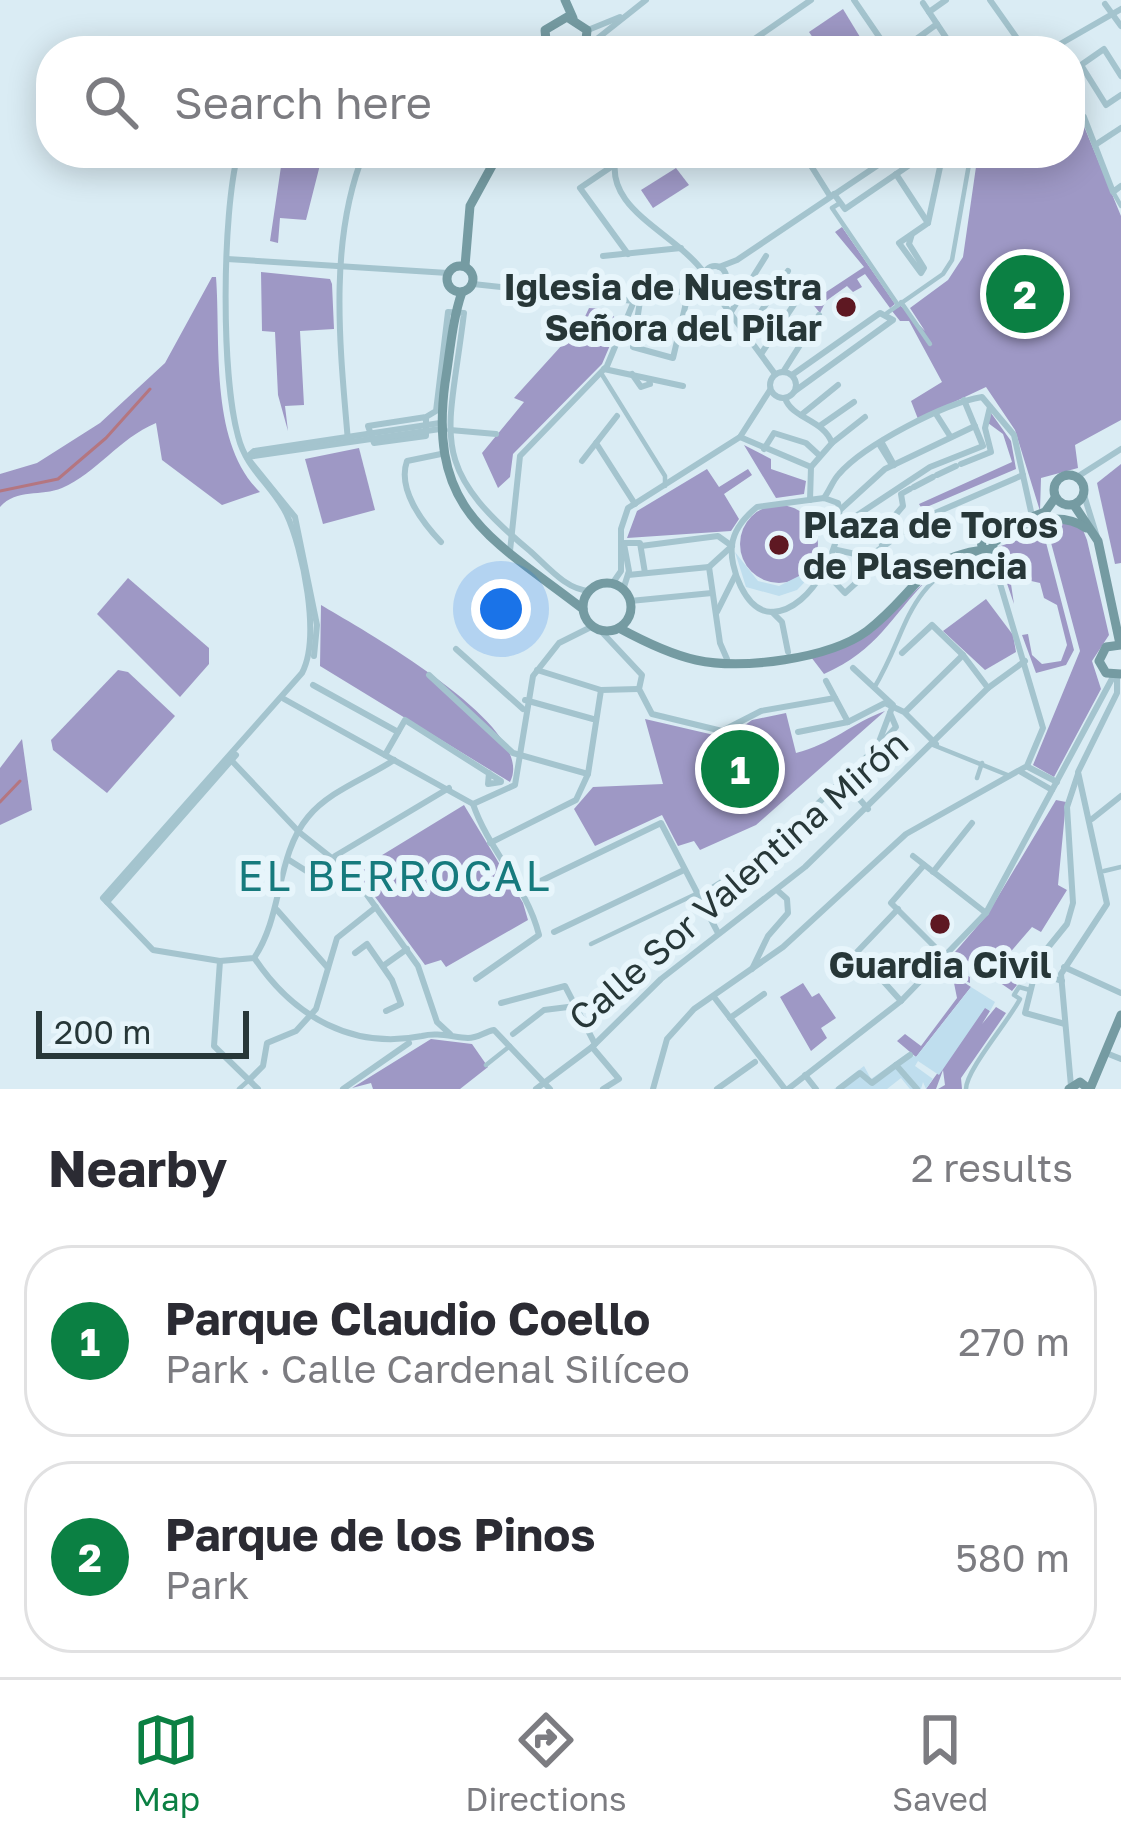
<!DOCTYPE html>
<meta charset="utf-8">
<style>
body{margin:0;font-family:"Golos Text",sans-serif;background:#f7f7f7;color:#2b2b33}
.scale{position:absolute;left:36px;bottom:30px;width:213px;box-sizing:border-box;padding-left:12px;border:6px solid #273738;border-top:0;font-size:33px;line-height:42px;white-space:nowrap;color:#273738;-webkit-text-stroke:9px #e7f5fb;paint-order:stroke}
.you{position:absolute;left:501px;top:609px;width:42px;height:42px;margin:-30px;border:9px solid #fff;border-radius:50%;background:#1a73e8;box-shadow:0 0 0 18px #1a73e833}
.badge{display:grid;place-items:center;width:78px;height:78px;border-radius:50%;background:#0b8043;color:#fff;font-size:39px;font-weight:700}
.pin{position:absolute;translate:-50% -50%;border:6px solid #fff;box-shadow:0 3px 12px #0006}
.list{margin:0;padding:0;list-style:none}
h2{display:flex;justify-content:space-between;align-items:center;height:156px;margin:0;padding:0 48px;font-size:51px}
h2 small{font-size:39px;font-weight:400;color:#7c7c81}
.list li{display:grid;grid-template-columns:78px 1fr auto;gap:36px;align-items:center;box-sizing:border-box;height:192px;margin:0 24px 24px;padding:0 24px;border:3px solid #e1e1e2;border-radius:48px}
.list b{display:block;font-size:45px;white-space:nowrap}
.list p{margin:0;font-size:39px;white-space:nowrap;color:#7c7c81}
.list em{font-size:39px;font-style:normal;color:#7c7c81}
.icon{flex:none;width:66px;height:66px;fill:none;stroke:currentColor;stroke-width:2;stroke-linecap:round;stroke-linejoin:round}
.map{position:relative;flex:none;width:1121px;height:1089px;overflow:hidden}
.search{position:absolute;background:#fff;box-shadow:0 6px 30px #0003;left:36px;right:36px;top:36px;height:132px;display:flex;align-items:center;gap:30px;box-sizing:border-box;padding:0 42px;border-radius:48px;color:#7c7c81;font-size:45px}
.sheet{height:588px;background:#fff}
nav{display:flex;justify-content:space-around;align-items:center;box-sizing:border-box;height:168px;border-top:3px solid #e1e1e2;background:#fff;font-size:33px;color:#7c7c81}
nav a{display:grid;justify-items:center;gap:6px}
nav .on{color:#0b8043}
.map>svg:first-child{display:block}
</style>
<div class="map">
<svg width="1121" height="1089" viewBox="0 0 1121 1089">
<rect width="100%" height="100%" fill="#daecf4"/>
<g fill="#9e98c5">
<polygon points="843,9 860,37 841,51 822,51 809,32"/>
<polygon points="1070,108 1081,119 1121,216 1121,420 1075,445 1078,468 1041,478 1040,511 1015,430 986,387 918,419 911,401 942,382 909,321 900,321 892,311 900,305 925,331 910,308 948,280 963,257 978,153 1070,153"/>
<polygon points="283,153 323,153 306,220 280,218 278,243 270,241"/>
<polygon points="676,168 689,185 653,208 641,190"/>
<polygon points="842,227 895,304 890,308 865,274 857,279 862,287 853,292 847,286 826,301 820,313 811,302 864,267 835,232"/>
<polygon points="261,272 330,279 332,284 334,329 300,331 304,405 285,406 288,431 278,395 275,332 262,331"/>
<path d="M212,277H216C221,343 209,443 260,492L222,505L162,460L156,423C118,439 97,473 62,488C41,497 17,488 0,507V474L37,463L100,423L165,363Z"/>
<polygon points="589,308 605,309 620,322 602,364 513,454 510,477 498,488 482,453 524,402 514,398 582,323"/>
<polygon points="991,413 1011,441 1016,469 922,509 919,504 1012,462 1003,434 988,423"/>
<polygon points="744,445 771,459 771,469 806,481 804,494 776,498"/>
<polygon points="359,448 375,510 323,524 305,459"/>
<polygon points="1121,464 1121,563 1115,564 1097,483"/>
<polygon points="707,469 719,487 748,469 752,475 724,494 739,519 731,531 627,538 637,511"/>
<circle cx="779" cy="544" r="39"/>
<polygon points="1067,522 1083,530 1087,540 1109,635 1092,661 1101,689 1054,777 1033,765 1080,651 1046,524"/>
<polygon points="1043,531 1074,650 1066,665 1036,673 1022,635 1028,634 1032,655 1042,664 1061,661 1067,645 1057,605 1044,598 1040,583 1018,578 1015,569 1009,571 1014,604 997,554 998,547"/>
<path d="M977,551C960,559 940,566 927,580C889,619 879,649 824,674L811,657C882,644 911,575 977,551Z"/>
<polygon points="128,578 209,648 209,664 180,697 97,614"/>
<polygon points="986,599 1013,635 1016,652 985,670 943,631"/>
<path d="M321,605C361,629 539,727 510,782L320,666Z"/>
<polygon points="118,670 128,672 175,716 107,793 53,750 51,740"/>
<path d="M885,711L756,825L700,850L694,841L678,846L662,815L595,846L574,809L593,787L663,784L645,719L727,738L752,720L786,713L796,753C830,745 854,722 885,711Z"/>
<polygon points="22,739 32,810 0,825 0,768"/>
<polygon points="1056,800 1066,802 1058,885 1067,890 1041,932 1032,927 995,970 1017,985 1012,991 955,952 987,915"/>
<polygon points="464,805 523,903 528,920 446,967 441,960 425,965 356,871"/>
<polygon points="954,969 970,977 970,983 956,977 971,987 916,1057 897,1041 905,1034 921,1046 957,998 954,983 940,973 951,976"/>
<polygon points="803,983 812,997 819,993 836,1018 821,1028 827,1038 811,1051 780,997"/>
<polygon points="985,1007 990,1011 982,1024 996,1007 1006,1013 961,1078 962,1089 938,1089 945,1085 943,1070 936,1089 926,1089"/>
<polygon points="431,1039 472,1044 488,1067 460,1089 373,1089 371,1083 352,1088"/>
</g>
<g fill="#bfdeee">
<polygon points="735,552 758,581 779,586 805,573 820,553 830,556 797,590 779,596 746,587"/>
<polygon points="971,987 995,1002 990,1011 985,1008 939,1075 918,1061 915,1066 933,1079 926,1089 923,1082 921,1089 910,1089 901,1078 887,1089 834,1089 864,1066 871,1079 908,1053 916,1057"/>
</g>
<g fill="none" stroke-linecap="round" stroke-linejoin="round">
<g stroke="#b47680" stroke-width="3">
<polyline points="0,491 58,479 106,438 150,389"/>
<polyline points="0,802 20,781"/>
</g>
<g stroke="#a4c4ce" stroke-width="4.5">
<polyline points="1113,192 1121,206"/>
<polyline points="840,203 832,208 898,305"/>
<polyline points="901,302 930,344"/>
<polyline points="887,313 943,274 952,260 971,153"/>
<polyline points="601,373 665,476 665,486"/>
<path d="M874,688C909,630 904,586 974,555"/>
<polyline points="933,745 1010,776"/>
<polyline points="977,778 982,763"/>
<polyline points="1104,871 1121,867"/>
<polyline points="591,944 696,894"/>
<polyline points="486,1065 510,1046"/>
<polyline points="239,1089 249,1080"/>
<path d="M966,1089C966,1070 1008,1022 1020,999L1014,995L1019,987L1030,990"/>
</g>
<g stroke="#a4c4ce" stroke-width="6">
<polyline points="854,0 880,38 872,51"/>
<polyline points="990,0 1026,51"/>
<polyline points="923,3 955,51"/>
<polyline points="1105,4 1121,26"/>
<polyline points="929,12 946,0"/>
<polyline points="588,30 620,17"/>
<polyline points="588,46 646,0"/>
<polyline points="272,51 277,40 297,51"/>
<polyline points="737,51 811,0"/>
<polyline points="922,51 915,40 937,24"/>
<polyline points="1048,51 1121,9"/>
<polyline points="1121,76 1104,49 1081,65 1106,105 1121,95"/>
<polyline points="1070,104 1084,117 1113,192 1121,186"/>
<polyline points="1095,145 1121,128"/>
<path d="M238,153C222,216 221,373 238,436C246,469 271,484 286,513C303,549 321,637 302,673L103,898L153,950L220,961L254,958C283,916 276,855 308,817C329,791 367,778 394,760"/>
<polyline points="478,153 492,161"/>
<path d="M617,153C600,209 676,232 705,274"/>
<polyline points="803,153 830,196"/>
<polyline points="866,153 875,166"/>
<polyline points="614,165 580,188 628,254"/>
<polyline points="896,174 928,223 899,243 921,273 924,268 909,244 912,234"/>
<polyline points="834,194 845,209 927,153"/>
<polyline points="928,223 943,153"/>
<polyline points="603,256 681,248"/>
<polyline points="227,259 448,273"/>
<circle cx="715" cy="277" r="11"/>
<polyline points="719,267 737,260 896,153"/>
<polyline points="473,284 634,301 709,286"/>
<polyline points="711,287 775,374"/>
<polyline points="640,301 633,347 673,358 686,303 683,292"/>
<polyline points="731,312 766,256"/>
<polyline points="746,334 788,271"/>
<polyline points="761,354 803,291"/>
<polyline points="604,369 683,386"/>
<circle cx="783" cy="385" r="13"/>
<polyline points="783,372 819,315"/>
<polyline points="632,374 641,387 650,384 649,379"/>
<polyline points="792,375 880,313 893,320 795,391"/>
<polyline points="936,414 950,436"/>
<polyline points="801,415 838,385"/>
<polyline points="617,416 596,443 635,504"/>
<path d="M426,417L368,426L374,443L426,436V417L436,411L448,312L464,313C449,438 425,464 530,551C547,566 566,590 590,591"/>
<polyline points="821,425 854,402"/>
<polyline points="450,430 496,434"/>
<path d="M740,437L811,467L832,443C823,419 792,419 785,398"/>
<path d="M348,441C340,348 328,241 364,153"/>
<polyline points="832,443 865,417"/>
<polyline points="882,443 894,465"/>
<polyline points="879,444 892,465"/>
<polyline points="764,449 774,433 806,443 819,455"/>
<polyline points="247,457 254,451 440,423"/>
<polyline points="247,457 440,429"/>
<polyline points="249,460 295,517 317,625 314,656"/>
<polyline points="582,461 596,443"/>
<polyline points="961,464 991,452 985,428 990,407"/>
<polyline points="937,475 956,466"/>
<polyline points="1077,477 1121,449"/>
<polyline points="914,487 933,477"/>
<polyline points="1084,495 1097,537"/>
<path d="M824,498L838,503C847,539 813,611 772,612C745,612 729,566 732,545C734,529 746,516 757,507Z"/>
<path d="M824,498C830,490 833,480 839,474C864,445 945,403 982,397L1014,435L1032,516"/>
<polyline points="810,500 811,467"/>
<polyline points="840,510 885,469 975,426"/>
<polyline points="841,520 853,518 930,467 983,446 964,400"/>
<path d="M441,542C422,522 397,489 407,461L441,454"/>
<polyline points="624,543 640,543 645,573"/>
<polyline points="641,546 718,536 732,546"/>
<polyline points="882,547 881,532 903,506 901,494 910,489"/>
<polyline points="837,550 869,557 919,520 1023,475"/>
<polyline points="510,551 520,456 607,366 634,301"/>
<polyline points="709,567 720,643 727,659"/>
<polyline points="709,567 732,546"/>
<polyline points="825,572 845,593 868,572"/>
<polyline points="628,575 709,567"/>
<polyline points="612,584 621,571 621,529 628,508 740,437 770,390"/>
<polyline points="623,590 629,571 624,544"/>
<polyline points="630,601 712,593"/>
<polyline points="717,612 735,576"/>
<polyline points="772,612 782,622 788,652"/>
<polyline points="599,629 642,675 639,689 652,714 722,731 761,711 835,698"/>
<polyline points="456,649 523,709"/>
<polyline points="902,653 932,625 963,655"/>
<polyline points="537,670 601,690"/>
<polyline points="429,675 513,753 588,774"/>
<polyline points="826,681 848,722"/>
<polyline points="313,685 398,732"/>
<path d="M284,699L473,804C489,851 527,886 539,935L476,979"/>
<polyline points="525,700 593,719"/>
<polyline points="905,712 963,655 988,688"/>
<polyline points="798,732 848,722 885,703 904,712 936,744"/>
<polyline points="884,740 896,727 890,713"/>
<polyline points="385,755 405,720 501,781 501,782 488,784 489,773"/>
<polyline points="231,760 299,832 352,874 418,966 437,1022 450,1034"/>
<polyline points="1028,767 1057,782"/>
<polyline points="1021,772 1052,790"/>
<polyline points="843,780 868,809"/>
<polyline points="473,804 515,785 533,676 559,643 593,626"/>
<polyline points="1092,819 1121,796"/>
<polyline points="490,843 576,800 588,774 601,690 638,689"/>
<polyline points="335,856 449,788"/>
<polyline points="913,856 986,913"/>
<polyline points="289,860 308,872 313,884"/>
<polyline points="924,865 891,903 946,958"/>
<polyline points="933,872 972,823"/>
<polyline points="522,890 661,823 718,933"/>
<polyline points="698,897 764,855 877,747 893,705 853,668"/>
<polyline points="107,902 236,755"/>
<polyline points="898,909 857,952 901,1001"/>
<polyline points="277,910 328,968"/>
<polyline points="554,932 684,870"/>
<polyline points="355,953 367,944 392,980 401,1004 386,1011"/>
<path d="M255,959C294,1017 353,1050 422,1036C437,1032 452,1037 468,1038C478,1038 484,1032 494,1030L550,1089"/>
<polyline points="220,961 214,1046 258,1089"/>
<polyline points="383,966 407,949"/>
<polyline points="1064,967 1121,993"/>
<polyline points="752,969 768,936 788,913 787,899 778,891"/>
<polyline points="1035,973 1025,1013 1065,1024"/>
<polyline points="1062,981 1029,971 1067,924 1073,903 1067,807 1078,774"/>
<polyline points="714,997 785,1089"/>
<polyline points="501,1003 565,986 595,1044"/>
<polyline points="730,1018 764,994"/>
<polyline points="513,1034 544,1010 576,1006"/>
<polyline points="592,1047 619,1079 603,1089"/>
<polyline points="1106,1053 1121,1059"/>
<polyline points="896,1065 910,1055"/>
<polyline points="805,1075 816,1089"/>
<polyline points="249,1080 263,1066 267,1043 296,1031 316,1009 337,938 376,907"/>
<polyline points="1071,1086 1061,974 1107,904 1078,772 1117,693 1117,675"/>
<polyline points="343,1089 409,1043"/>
<polyline points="536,1089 592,1047 661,979 805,867 988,688 1025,661"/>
<polyline points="653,1089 667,1039 694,1009 783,947 906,834 1027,766 1043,728 990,550"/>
<polyline points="717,1089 755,1062"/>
<polyline points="788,1089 901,1001 986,913 1114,675"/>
<polyline points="839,1089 860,1073 872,1083 896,1065 917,1089"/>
</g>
<g stroke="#759ba2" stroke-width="9">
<polyline points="565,0 573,18"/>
<polyline points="547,51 545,30 567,17 587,30 585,51"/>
<circle cx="460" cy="279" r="13"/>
<polyline points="465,266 470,206 499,153"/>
<path d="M462,292C452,321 450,353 445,383C428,512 491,538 583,609"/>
<circle cx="1069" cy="490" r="15"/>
<polyline points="1074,505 1098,541 1120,644"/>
<polyline points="1011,525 1045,512 1055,498"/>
<path d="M996,541C1018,522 1060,510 1086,528"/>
<circle cx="607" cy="607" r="24"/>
<path d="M619,628C643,641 669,654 696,660C742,670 829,659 867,631C918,592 921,554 993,549V535L981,537L982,548"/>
<polyline points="1121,645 1106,647 1099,661 1106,673 1121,674"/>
<polyline points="1069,1089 1080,1082 1089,1089"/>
<polyline points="1090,1089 1121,1015"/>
</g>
</g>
<g fill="#5e1822" stroke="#e7f5fb" stroke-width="4.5">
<circle cx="846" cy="307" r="12"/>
<circle cx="779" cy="545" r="12"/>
<circle cx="940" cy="924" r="12"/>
</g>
<g text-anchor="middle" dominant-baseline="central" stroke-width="12" stroke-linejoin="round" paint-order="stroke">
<g font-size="36" font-weight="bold" fill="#273738" stroke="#e7f5fb" text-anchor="end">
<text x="822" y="286">Iglesia de Nuestra<tspan x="822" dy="41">Señora del Pilar</tspan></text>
<text x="803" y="524" text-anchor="start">Plaza de Toros<tspan x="803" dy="41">de Plasencia</tspan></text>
<text x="940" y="964" text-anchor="middle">Guardia Civil</text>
</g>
<g font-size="36" fill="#273738" stroke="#e7f5fb">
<text transform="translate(738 880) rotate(-41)">Calle Sor Valentina Mirón</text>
</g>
<g font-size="42" letter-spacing="3" fill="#167a7d" stroke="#e7f5fb">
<text x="395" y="875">EL BERROCAL</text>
</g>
</g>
</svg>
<div class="scale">200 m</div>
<div class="you"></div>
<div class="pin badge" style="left:740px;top:769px">1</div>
<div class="pin badge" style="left:1025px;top:294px">2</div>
<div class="search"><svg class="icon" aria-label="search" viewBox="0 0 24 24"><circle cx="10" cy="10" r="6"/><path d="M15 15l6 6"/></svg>Search here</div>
</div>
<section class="sheet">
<h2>Nearby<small>2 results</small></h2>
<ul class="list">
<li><span class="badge">1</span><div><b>Parque Claudio Coello</b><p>Park · Calle Cardenal Silíceo</p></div><em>270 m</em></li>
<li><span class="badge">2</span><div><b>Parque de los Pinos</b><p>Park</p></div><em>580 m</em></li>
</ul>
</section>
<nav>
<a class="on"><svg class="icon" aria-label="map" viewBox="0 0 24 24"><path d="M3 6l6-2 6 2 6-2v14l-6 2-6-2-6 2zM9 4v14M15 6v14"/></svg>Map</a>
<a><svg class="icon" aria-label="directions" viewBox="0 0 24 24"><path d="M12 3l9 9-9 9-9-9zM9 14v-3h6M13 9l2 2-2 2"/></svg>Directions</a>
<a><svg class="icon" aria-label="saved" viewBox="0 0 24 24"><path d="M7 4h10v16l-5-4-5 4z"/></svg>Saved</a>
</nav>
